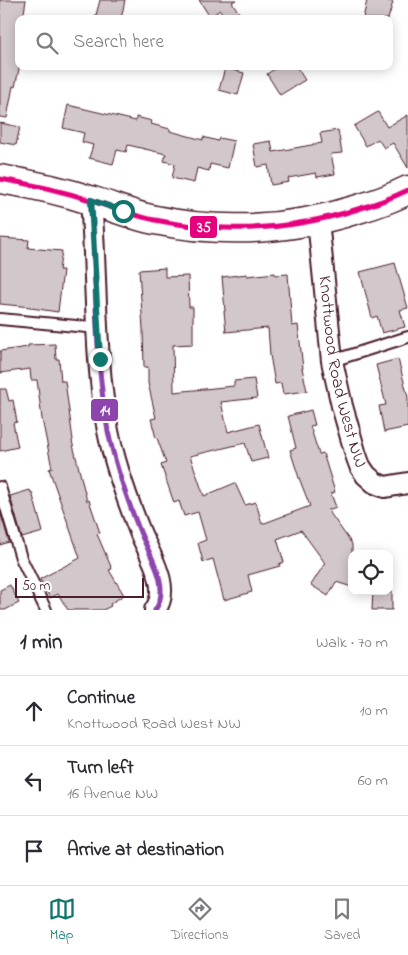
<!DOCTYPE html>
<meta charset="utf-8">
<style>
body{margin:0;font-family:"Indie Flower",sans-serif;background:#f2f2f3;color:#2b2b33}
.controls{position:absolute;right:15px;bottom:15px;display:grid;overflow:hidden;border-radius:10px;box-shadow:0 2px 12px #0003}
.controls button{width:45px;height:45px;display:grid;place-items:center;padding:0;border:0;border-bottom:1px solid #e1e1e2;background:#fff;color:#2b2b33;font:25px sans-serif}
.scale{position:absolute;left:15px;bottom:12px;width:129px;box-sizing:border-box;padding-left:5px;border:2px solid #4a1f2b;border-top:0;font-size:14px;line-height:18px;white-space:nowrap;color:#4a1f2b;-webkit-text-stroke:4px #fff;paint-order:stroke}
.stop{position:absolute;width:15px;height:15px;margin:-11px;border:4px solid #0f766e;border-radius:50%;background:#fff}
.stop.end{background:#0f766e;border-color:#fff;box-shadow:0 1px 5px #0008}
.list{margin:0;padding:0;list-style:none}
h2{display:flex;justify-content:space-between;align-items:center;height:65px;margin:0;padding:0 20px;font-size:21px}
h2 small{font-size:16px;font-weight:400;color:#7c7c81}
.list li{display:grid;grid-template-columns:32px 1fr auto;gap:15px;align-items:center;box-sizing:border-box;height:70px;padding:0 20px;border-top:1px solid #e1e1e2}
.list b{display:block;font-size:19px;white-space:nowrap}
.list p{margin:0;font-size:16px;white-space:nowrap;color:#7c7c81}
.list em{font-size:16px;font-style:normal;color:#7c7c81}
.icon{flex:none;width:28px;height:28px;fill:none;stroke:currentColor;stroke-width:2;stroke-linecap:round;stroke-linejoin:round}
.map{position:relative;flex:none;width:408px;height:610px;overflow:hidden}
.search{position:absolute;background:#fff;box-shadow:0 2px 12px #0003;left:15px;right:15px;top:15px;height:55px;display:flex;align-items:center;gap:12px;box-sizing:border-box;padding:0 18px;border-radius:10px;color:#7c7c81;font-size:19px}
.sheet{height:275px;background:#fff}
nav{display:flex;justify-content:space-around;align-items:center;box-sizing:border-box;height:70px;border-top:1px solid #e1e1e2;background:#fff;font-size:14px;color:#7c7c81}
nav a{display:grid;justify-items:center;gap:2px}
nav .on{color:#0f766e}
.map>svg:first-child{display:block}
</style>
<div class="map">
<svg width="408" height="610" viewBox="0 0 408 610">
<rect width="100%" height="100%" fill="#fff"/>
<filter id="ink" filterUnits="userSpaceOnUse"><feTurbulence type="fractalNoise" baseFrequency=".02" numOctaves="2"/><feDisplacementMap in="SourceGraphic" scale="10" xChannelSelector="R" yChannelSelector="G"/><feConvolveMatrix kernelMatrix="1 2 1 2 8 2 1 2 1" color-interpolation-filters="sRGB"/></filter>
<g filter="url(#ink)">
<g fill="#d2c7cb" stroke="#4a1f2b">
<polygon points="0,0 26,0 23,19 19,19 19,69 15,87 13,86 7,118 0,117"/>
<polygon points="100,0 125,0 121,19 95,19"/>
<polygon points="199,0 236,0 232,2 243,19 226,19 220,10 210,17"/>
<polygon points="367,0 385,0 393,2 388,19 363,19"/>
<polygon points="279,66 296,66 305,80 280,95 267,74"/>
<polygon points="225,68 244,73 238,95 219,90"/>
<polygon points="68,105 136,121 136,117 152,121 151,124 170,129 170,131 203,140 203,137 218,141 219,138 234,141 228,168 210,164 209,171 197,168 194,183 172,178 175,164 164,161 166,154 128,145 126,152 117,150 113,164 89,158 93,145 82,142 84,133 63,128"/>
<polygon points="378,112 387,127 408,115 408,168 393,143 384,148 378,139 366,146 354,126"/>
<polygon points="0,123 20,127 16,145 0,142"/>
<polygon points="338,130 342,153 331,154 335,174 317,177 316,173 288,178 289,182 271,185 268,165 257,167 253,144 271,141 273,152 322,143 320,133"/>
<polygon points="0,238 29,240 28,248 62,251 59,270 63,270 58,312 31,308 31,307 0,304"/>
<polygon points="395,263 408,308 400,310 405,327 382,333 377,316 372,318 360,272"/>
<polygon points="165,268 165,277 188,276 189,307 193,307 193,344 173,345 174,392 234,386 234,381 254,379 257,398 221,402 228,432 259,424 268,458 251,462 245,443 190,456 204,496 235,483 245,505 256,502 262,524 310,506 299,478 290,450 296,448 288,416 311,410 315,425 310,426 319,454 323,453 335,492 331,494 336,507 328,510 352,544 352,587 336,582 328,596 311,585 325,563 301,530 277,539 284,562 279,564 280,566 248,575 252,592 224,600 213,559 203,562 198,543 206,540 198,512 184,516 179,501 174,503 161,465 166,463 157,438 156,438 151,419 156,418 148,383 148,367 144,367 143,329 139,270"/>
<polygon points="275,273 275,275 288,274 292,326 298,325 303,368 302,368 307,391 283,394 281,383 275,384 270,355 268,328 226,332 224,311 225,311 222,277 247,274 247,276"/>
<polygon points="55,344 56,359 59,359 61,381 65,381 73,440 72,441 87,501 89,500 100,533 97,534 112,569 109,570 124,595 110,604 111,606 103,610 68,610 58,594 50,598 40,579 80,558 49,469 52,468 42,419 37,380 31,380 30,369 0,373 0,351 28,347 28,345"/>
<polygon points="398,359 408,397 408,427 384,432 379,406 386,405 376,365"/>
<polygon points="0,389 6,389 9,401 13,400 17,422 13,423 18,447 0,451"/>
<polygon points="30,490 31,493 32,492 43,532 22,538 10,496"/>
<polygon points="0,511 9,542 0,545"/>
<polygon points="10,585 19,603 5,610 0,610 0,590"/>
<polygon points="373,591 392,591 392,610 372,610"/>
</g>
<g fill="none" stroke-linecap="round" stroke-linejoin="round">
<defs>
<g id="lane">
<polyline points="0,319 98,328"/>
<polyline points="332,361 408,337"/>
<polyline points="0,487 21,558 46,610"/>
</g>
<g id="street">
<path d="M91,200C97,276 94,357 108,431C115,465 127,499 140,532C149,554 172,587 155,610"/>
<path id="s1" d="M318,220L332,361L342,406L356,455L360,466L366,475L375,483L385,487L408,483"/>
</g>
<path id="secondary" d="M0,179C31,184 63,191 93,201C113,207 134,216 155,220C223,234 292,230 358,209C375,204 392,198 408,190"/>
</defs>
<use href="#lane" stroke="#4a1f2b" stroke-width="14"/>
<use href="#street" stroke="#4a1f2b" stroke-width="24"/>
<use href="#secondary" stroke="#4a1f2b" stroke-width="31"/>
<use href="#lane" stroke="#fff" stroke-width="10"/>
<use href="#street" stroke="#fff" stroke-width="20"/>
<use href="#secondary" stroke="#fff" stroke-width="28"/>
<defs>
<path id="bus-1" d="M0,179C31,184 63,191 93,201C113,207 134,216 155,220C223,234 292,230 358,209C375,204 392,198 408,190"/>
<path id="bus-2" d="M91,200C97,276 94,357 108,431C115,465 127,499 140,532C149,554 172,587 155,610"/>
</defs>
<use href="#bus-1" stroke="#fff" stroke-width="9"/>
<use href="#bus-2" stroke="#fff" stroke-width="9"/>
<use href="#bus-1" stroke="#e5007d" stroke-width="5"/>
<use href="#bus-2" stroke="#8e44ad" stroke-width="5"/>
</g>
</g>
<g fill="none" stroke-linecap="round" stroke-linejoin="round" filter="url(#ink)">
<polyline stroke="#0f766e" stroke-width="6" points="100,359 91,200 123,211"/>
</g>
<g text-anchor="middle" dominant-baseline="central" stroke-width="4" stroke-linejoin="round" paint-order="stroke">
<g font-size="18" fill="#4a1f2b" stroke="#fff">
<text stroke="none"><textPath href="#s1" startOffset="154">Knottwood Road West NW</textPath></text>
</g>
</g>
<g stroke="#fff" stroke-width="2">
<rect x="189" y="215" width="29" height="24" rx="5" fill="#e5007d"/>
<rect x="90" y="398" width="29" height="24" rx="5" fill="#8e44ad"/>
</g>
<g font-size="14" text-anchor="middle" font-weight="bold" fill="#fff">
<text x="204" y="232">35</text>
<text x="105" y="415">14</text>
</g>
</svg>
<div class="controls">
<button><svg class="icon" aria-label="locate" viewBox="0 0 24 24"><circle cx="12" cy="12" r="6"/><path d="M12 2v4M12 18v4M2 12h4M18 12h4"/></svg></button>
</div>
<div class="scale">50 m</div>
<div class="stop" style="left:123px;top:211px"></div>
<div class="stop end" style="left:100px;top:359px"></div>
<div class="search"><svg class="icon" aria-label="search" viewBox="0 0 24 24"><circle cx="10" cy="10" r="6"/><path d="M15 15l6 6"/></svg>Search here</div>
</div>
<section class="sheet">
<h2>1 min<small>Walk · 70 m</small></h2>
<ul class="list">
<li><svg class="icon" aria-label="ahead" viewBox="0 0 24 24"><path d="M12 20V5M6 11l6-6 6 6"/></svg><div><b>Continue</b><p>Knottwood Road West NW</p></div><em>10 m</em></li>
<li><svg class="icon" aria-label="left" viewBox="0 0 24 24"><path d="M17 20v-9H6M10 6l-5 5 5 5"/></svg><div><b>Turn left</b><p>16 Avenue NW</p></div><em>60 m</em></li>
<li><svg class="icon" aria-label="arrive" viewBox="0 0 24 24"><path d="M6 21V4h12l-3 4 3 4H6"/></svg><div><b>Arrive at destination</b></div></li>
</ul>
</section>
<nav>
<a class="on"><svg class="icon" aria-label="map" viewBox="0 0 24 24"><path d="M3 6l6-2 6 2 6-2v14l-6 2-6-2-6 2zM9 4v14M15 6v14"/></svg>Map</a>
<a><svg class="icon" aria-label="directions" viewBox="0 0 24 24"><path d="M12 3l9 9-9 9-9-9zM9 14v-3h6M13 9l2 2-2 2"/></svg>Directions</a>
<a><svg class="icon" aria-label="saved" viewBox="0 0 24 24"><path d="M7 4h10v16l-5-4-5 4z"/></svg>Saved</a>
</nav>
